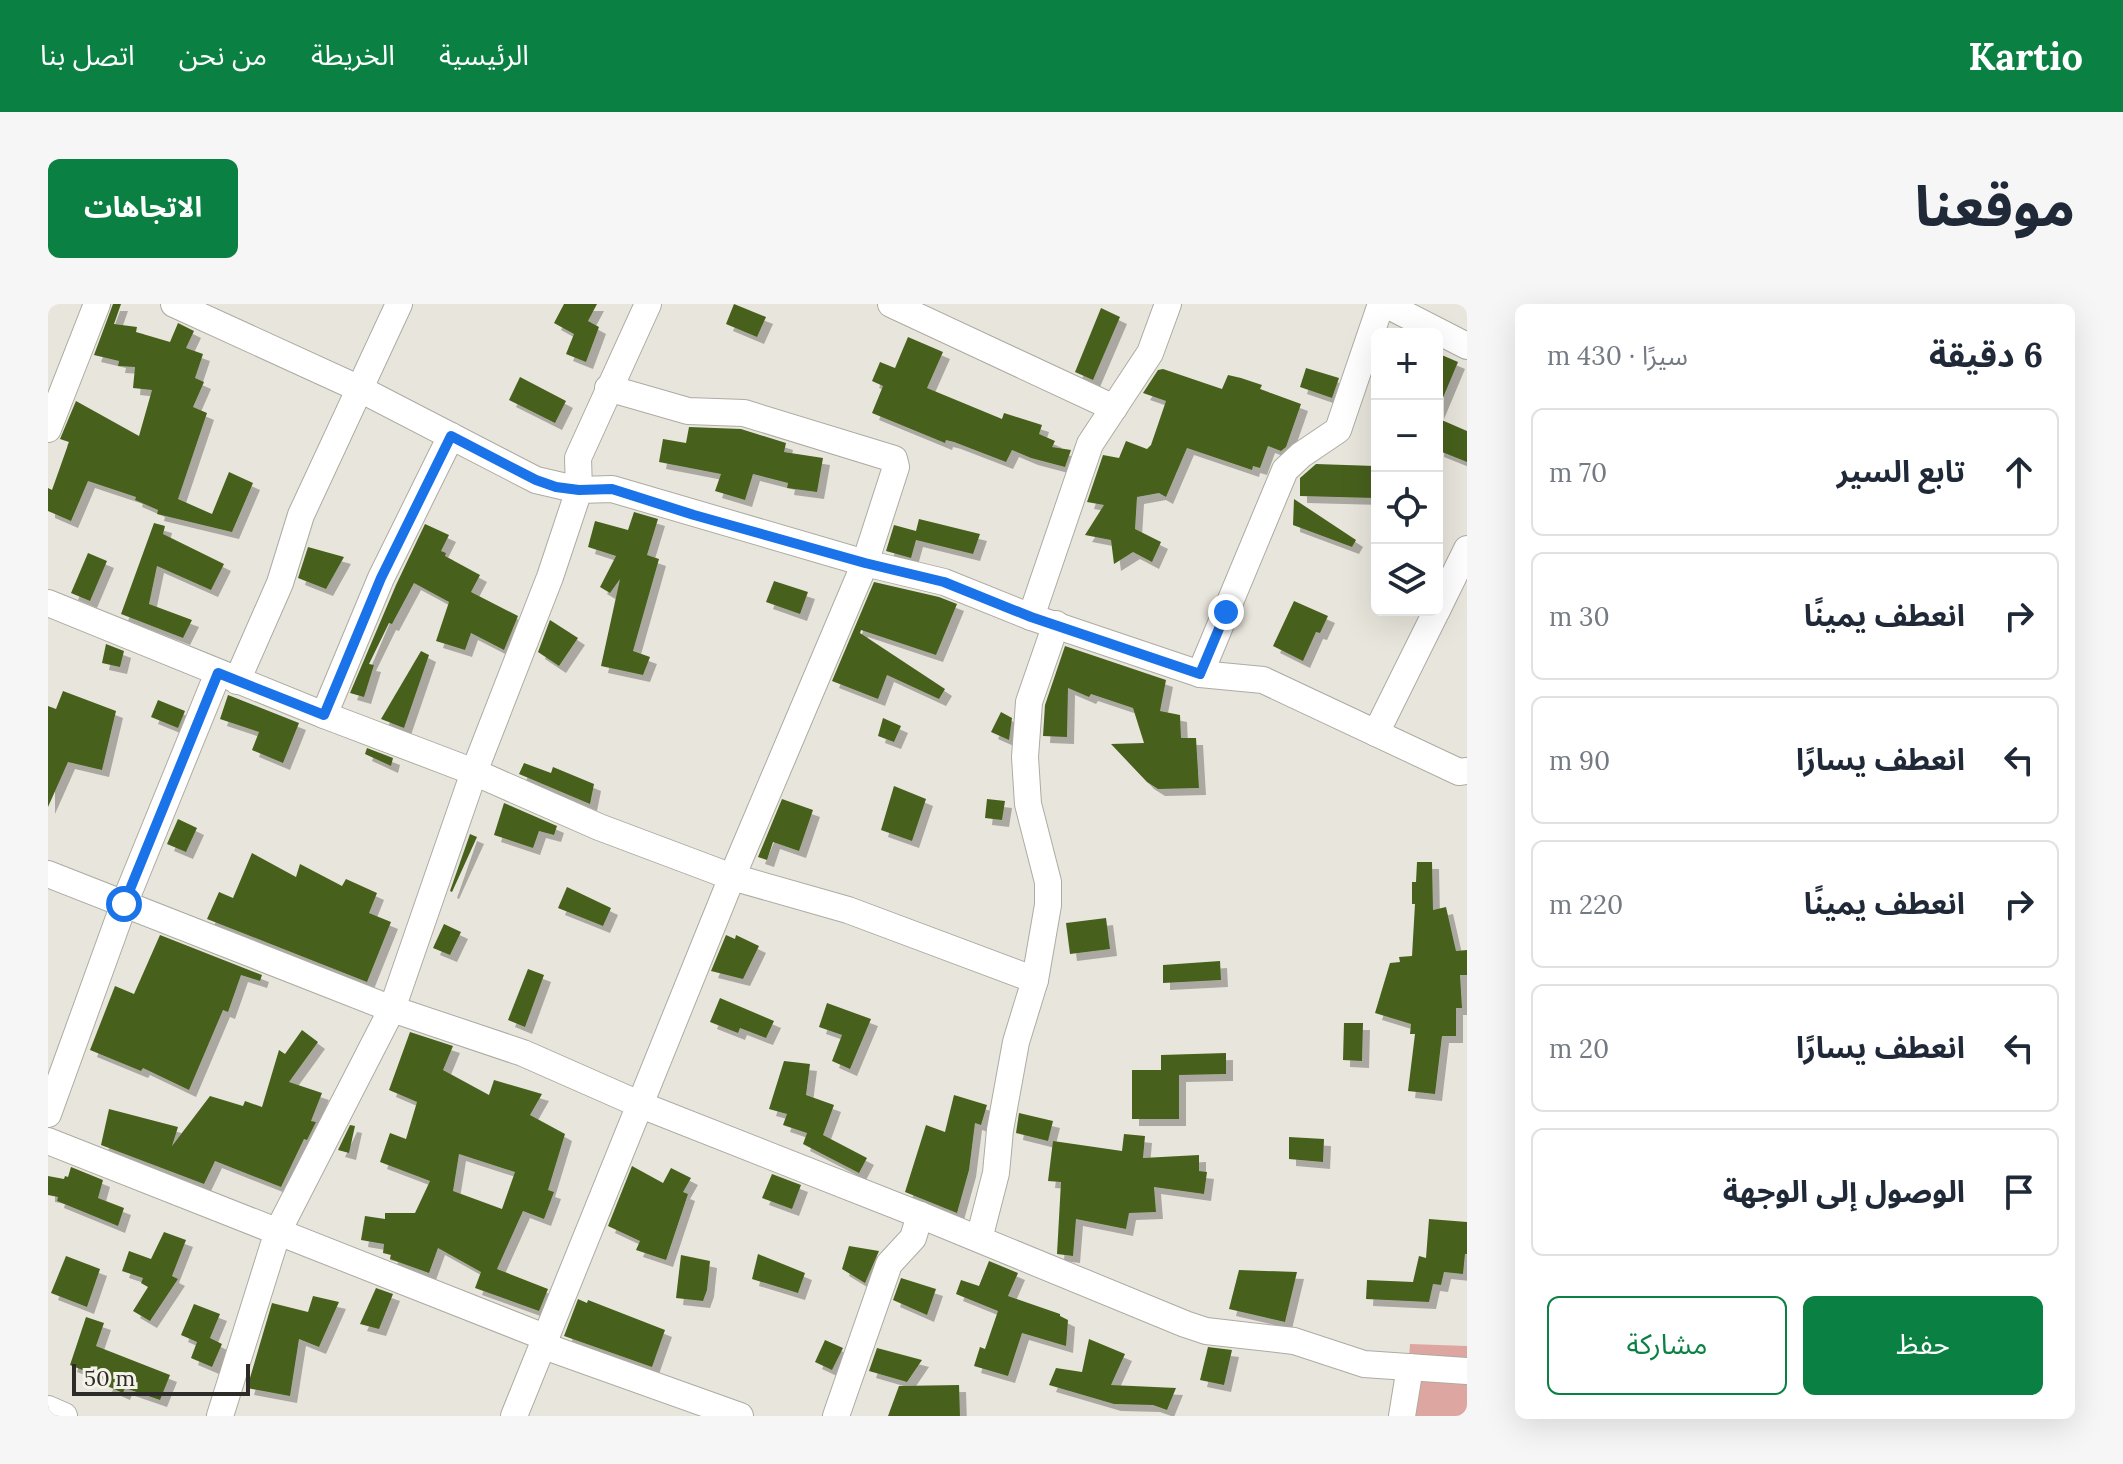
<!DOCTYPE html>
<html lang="ar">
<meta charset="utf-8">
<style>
body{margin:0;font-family:Lora,"Noto Sans Arabic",serif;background:#f6f6f7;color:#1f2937;direction:rtl}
.controls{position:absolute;right:24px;top:24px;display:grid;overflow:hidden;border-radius:12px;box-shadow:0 8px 32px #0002}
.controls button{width:72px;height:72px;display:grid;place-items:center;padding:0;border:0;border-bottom:2px solid #e0e1e3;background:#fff;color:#1f2937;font:40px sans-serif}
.scale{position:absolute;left:24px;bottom:20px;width:178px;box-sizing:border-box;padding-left:8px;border:4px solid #2c2b28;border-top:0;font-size:22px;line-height:28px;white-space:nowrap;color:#2c2b28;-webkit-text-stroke:6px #f5f3e9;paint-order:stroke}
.stop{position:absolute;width:24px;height:24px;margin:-18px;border:6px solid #1a73e8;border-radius:50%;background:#fff}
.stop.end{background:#1a73e8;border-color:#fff;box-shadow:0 2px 8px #0008}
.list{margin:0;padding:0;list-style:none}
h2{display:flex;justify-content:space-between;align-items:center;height:104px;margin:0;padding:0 32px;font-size:34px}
h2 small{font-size:26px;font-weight:400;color:#747a83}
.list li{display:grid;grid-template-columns:52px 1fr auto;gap:24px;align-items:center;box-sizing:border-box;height:128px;margin:0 16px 16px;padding:0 16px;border:2px solid #e0e1e3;border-radius:12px}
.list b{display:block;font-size:30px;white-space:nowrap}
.list em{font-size:26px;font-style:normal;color:#747a83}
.actions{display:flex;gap:16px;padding:24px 32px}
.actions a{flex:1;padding:18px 0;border:2px solid #0b8043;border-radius:12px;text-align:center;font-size:28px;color:#0b8043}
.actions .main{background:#0b8043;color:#fff}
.icon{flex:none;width:44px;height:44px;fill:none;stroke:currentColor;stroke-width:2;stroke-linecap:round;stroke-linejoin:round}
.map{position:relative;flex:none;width:1419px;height:1112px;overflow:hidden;direction:ltr;border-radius:12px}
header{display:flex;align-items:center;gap:48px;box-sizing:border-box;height:112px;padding:0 40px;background:#0b8043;color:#fff}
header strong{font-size:38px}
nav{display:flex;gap:44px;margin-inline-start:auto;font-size:28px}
.intro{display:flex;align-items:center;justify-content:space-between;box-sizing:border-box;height:192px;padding:0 48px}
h1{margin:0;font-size:56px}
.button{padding:20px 36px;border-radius:12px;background:#0b8043;color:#fff;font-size:28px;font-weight:700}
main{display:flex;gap:48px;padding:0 48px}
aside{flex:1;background:#fff;border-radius:12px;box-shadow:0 8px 32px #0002}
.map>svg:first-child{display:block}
</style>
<header>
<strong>Kartio</strong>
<nav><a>الرئيسية</a><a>الخريطة</a><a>من نحن</a><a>اتصل بنا</a></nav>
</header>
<div class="intro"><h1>موقعنا</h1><a class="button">الاتجاهات</a></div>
<main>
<aside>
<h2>6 دقيقة<small>سيرًا · 430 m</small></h2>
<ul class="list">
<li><svg class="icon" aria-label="ahead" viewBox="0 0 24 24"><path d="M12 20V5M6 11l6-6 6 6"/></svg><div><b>تابع السير</b></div><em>70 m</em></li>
<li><svg class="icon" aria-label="right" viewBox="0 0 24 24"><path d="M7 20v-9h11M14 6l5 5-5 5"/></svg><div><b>انعطف يمينًا</b></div><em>30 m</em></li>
<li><svg class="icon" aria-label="left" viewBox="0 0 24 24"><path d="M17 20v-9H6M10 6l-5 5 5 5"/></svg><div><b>انعطف يسارًا</b></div><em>90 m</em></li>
<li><svg class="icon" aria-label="right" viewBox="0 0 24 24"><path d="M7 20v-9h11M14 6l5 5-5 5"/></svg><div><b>انعطف يمينًا</b></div><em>220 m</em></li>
<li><svg class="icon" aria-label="left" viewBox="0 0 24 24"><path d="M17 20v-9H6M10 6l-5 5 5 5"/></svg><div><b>انعطف يسارًا</b></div><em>20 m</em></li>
<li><svg class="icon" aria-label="arrive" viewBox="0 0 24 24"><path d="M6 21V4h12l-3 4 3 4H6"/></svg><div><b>الوصول إلى الوجهة</b></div></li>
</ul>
<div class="actions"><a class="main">حفظ</a><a>مشاركة</a></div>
</aside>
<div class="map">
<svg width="1419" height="1112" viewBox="0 0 1419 1112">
<defs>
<filter id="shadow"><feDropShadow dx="7" dy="7" stdDeviation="0" flood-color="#0004"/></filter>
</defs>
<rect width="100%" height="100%" fill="#e8e5dc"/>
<polygon fill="#dea6a1" points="1362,1040 1419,1042 1419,1112 1357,1112"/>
<g fill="#47611d" fill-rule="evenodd" filter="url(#shadow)">
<polygon points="65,0 73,0 66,20 89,23 88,28 122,38 130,19 146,27 138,44 155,50 147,74 156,78 145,103 159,109 130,195 164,210 181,168 205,179 184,228 109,210 110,206 87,196 88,193 40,177 23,217 0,207 0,184 4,186 21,138 12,135 28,97 91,132 104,86 85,84 87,63 70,62 71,57 46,51"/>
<polygon points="516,0 549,0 540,17 551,23 538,58 518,50 526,30 506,19"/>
<polygon points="686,0 718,13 709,33 678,20"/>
<polygon points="1053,4 1072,13 1045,76 1027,68"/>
<polygon points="860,33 895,48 879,84 954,115 956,109 994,121 991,130 1007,137 1004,143 1023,146 1017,163 983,154 964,146 958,158 906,138 898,136 897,139 824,109 835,82 824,77 832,58 847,64"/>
<polygon points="1389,49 1410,58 1389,108"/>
<polygon points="1258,64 1291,74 1284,94 1252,83"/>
<polygon points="1115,65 1174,85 1180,71 1193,74 1214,81 1212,85 1253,100 1238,143 1233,147 1220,142 1212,164 1205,162 1204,166 1139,144 1118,193 1111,189 1089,193 1087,225 1113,238 1104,258 1085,248 1066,260 1063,236 1037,231 1056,201 1039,198 1055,151 1071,154 1078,137 1099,145 1103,141 1118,97 1095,89 1110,66"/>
<polygon points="472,73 518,97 507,119 461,96"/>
<polygon points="1389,114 1419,127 1419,158 1389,146"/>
<polygon points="641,123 693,125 738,139 736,148 775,154 769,188 739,184 740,179 705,170 697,196 667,187 673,170 611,158 615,135 638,139"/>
<polygon points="1268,160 1327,162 1326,194 1252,192 1252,174"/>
<polygon points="1246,195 1308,236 1304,243 1245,221"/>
<polygon points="586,208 610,215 599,251 611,255 585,347 602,353 595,371 553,362 572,275 562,289 552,283 568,252 540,243 547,217 580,226"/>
<polygon points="871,215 932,230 925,250 868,236 863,254 838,247 846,221 868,227"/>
<polygon points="106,219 117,222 115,230 176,260 163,286 109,262 101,300 144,316 135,334 73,310"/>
<polygon points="377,220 401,231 393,247 398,249 397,252 432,271 423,288 470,312 456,346 423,329 417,346 388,337 401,298 366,279 344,320 341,319 321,360 326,361 316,393 302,389 348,281"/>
<polygon points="260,243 296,253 278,285 250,274"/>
<polygon points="40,249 59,257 42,297 23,289"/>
<polygon points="726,277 760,288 752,310 718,298"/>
<polygon points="826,278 891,293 909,300 888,351 813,326 812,329 897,385 891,395 839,371 830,395 784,377"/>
<polygon points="1246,297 1280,312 1272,329 1268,328 1255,357 1225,342"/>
<polygon points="502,316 530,334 511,362 490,348"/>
<polygon points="58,340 76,347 72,363 54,359"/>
<polygon points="1017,342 1118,376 1112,407 1132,411 1133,434 1148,434 1151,484 1110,485 1099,478 1063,440 1096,439 1085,404 1043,390 1041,393 1020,384 1019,433 995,432 997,401"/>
<polygon points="373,347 381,351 356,424 333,415"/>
<polygon points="15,387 68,407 54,466 20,458 0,503 0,402 8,405"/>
<polygon points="180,391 251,419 235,459 204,446 211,428 172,415"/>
<polygon points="110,396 137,407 130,424 103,413"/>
<polygon points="953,408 964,414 961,436 943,428"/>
<polygon points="835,414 853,422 846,438 830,432"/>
<polygon points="319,444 345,454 343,462 317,450"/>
<polygon points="476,459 503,469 505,463 546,480 542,500 471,470"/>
<polygon points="846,482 878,495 864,537 833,526"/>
<polygon points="734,495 765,506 751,547 725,538 719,556 710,553"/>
<polygon points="939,495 957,497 954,516 937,514"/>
<polygon points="456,499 509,522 506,531 491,527 485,544 446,531"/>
<polygon points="130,515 149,524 138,548 119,540"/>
<polygon points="422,530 429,533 404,588 402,587"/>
<polygon points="204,549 248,573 252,560 294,582 298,575 329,589 321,609 343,618 319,678 159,615 171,588 185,594"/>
<polygon points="1369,558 1384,558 1385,606 1398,603 1408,647 1419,646 1419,671 1412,671 1414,704 1408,704 1408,732 1394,732 1387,790 1360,787 1367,730 1362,730 1363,720 1327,709 1342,659 1352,658 1351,653 1364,652 1367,600 1364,600 1364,578 1368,578"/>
<polygon points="519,583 563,604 555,622 510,604"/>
<polygon points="1058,614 1062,645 1022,650 1018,619"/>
<polygon points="396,620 413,628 402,651 385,644"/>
<polygon points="112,631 214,671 212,677 193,671 180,708 175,706 141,786 95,764 93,767 42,746 67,682 86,690"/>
<polygon points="678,631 687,635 688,631 711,642 695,675 663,667"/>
<polygon points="1172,657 1173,676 1115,679 1115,661"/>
<polygon points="480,665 496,671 477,723 460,716"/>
<polygon points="672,694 726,717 718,734 692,724 690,729 662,718"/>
<polygon points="779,699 823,715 802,765 784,757 794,731 771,723"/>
<polygon points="1296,719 1315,719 1314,757 1295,756"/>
<polygon points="254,726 270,738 241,778 274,789 263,817 268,818 259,836 256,835 233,883 167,857 156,880 53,841 61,805 130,823 124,842 162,792 195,802 197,797 214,803 231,746 237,750"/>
<path d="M362,728L405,742L395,766L441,791L446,776L494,790L482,811L517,830L500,886L506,888L496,915L475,907L449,965L500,985L491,1007L427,984L433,968L390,944L381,969L342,955L343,951L335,949L336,940L313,936L317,912L337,915V909H367L382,877L332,858L342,829L358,835L369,798L341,786ZM411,850L467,868L454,905L405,887Z"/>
<polygon points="1178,749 1178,770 1131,771 1131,815 1084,815 1084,766 1113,766 1113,751"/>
<polygon points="736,757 762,760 758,791 786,801 775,831 819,854 811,869 755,840 759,829 735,821 739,810 721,805"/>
<polygon points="906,791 939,801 933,821 927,819 921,866 909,909 857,888 878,821 897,828"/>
<polygon points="971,809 1005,817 1000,837 968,829"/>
<polygon points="302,821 307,822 301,849 290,846"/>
<polygon points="1076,830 1097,832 1095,854 1151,851 1151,867 1159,868 1156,890 1106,883 1108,908 1081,909 1078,925 1028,915 1025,952 1009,950 1013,878 1000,877 1005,837 1074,847"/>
<polygon points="1241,833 1276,835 1275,858 1241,855"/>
<polygon points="584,862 615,879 623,864 643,874 635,888 640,890 618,956 588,946 592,937 560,922"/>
<polygon points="23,863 55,876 50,894 76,904 70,922 9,897 10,893 0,891 0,872 16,875 17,872 20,873"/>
<polygon points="724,870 753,881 744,905 714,894"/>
<polygon points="1381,915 1419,918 1419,950 1417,950 1415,970 1396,968 1393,981 1385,980 1381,998 1318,995 1319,976 1365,978 1371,952 1378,954"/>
<polygon points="116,928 138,936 124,972 130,975 102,1017 85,1007 100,983 93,979 95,974 74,967 81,947 103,955"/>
<polygon points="801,942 831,947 817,979 794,965"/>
<polygon points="710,950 757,969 750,989 704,975"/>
<polygon points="633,951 662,957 659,986 655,997 628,994"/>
<polygon points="18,952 52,965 39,1003 3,989"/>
<polygon points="941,957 970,969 960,992 1012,1010 1012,1012 1020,1016 1018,1042 974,1029 960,1072 926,1062 932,1043 937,1045 950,1007 908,990 913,976 931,982"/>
<polygon points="1191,966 1249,968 1237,1018 1181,1005"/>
<polygon points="853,974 888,985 879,1011 845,996"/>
<polygon points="328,984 345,990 331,1025 312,1020"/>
<polygon points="265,992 291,998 271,1043 251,1035 242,1092 199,1084 224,999 260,1008"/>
<polygon points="530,995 539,999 540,996 617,1026 604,1063 516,1032"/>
<polygon points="146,1000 172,1010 162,1034 174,1040 164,1063 143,1054 149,1038 133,1031"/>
<polygon points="38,1013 56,1019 48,1042 122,1071 112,1096 77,1084 75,1089 57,1081 59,1076 22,1061"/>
<polygon points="1041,1035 1077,1050 1063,1081 1128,1084 1119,1106 1105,1101 1066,1100 1001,1081 1008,1064 1034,1068"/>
<polygon points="777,1036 795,1044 784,1066 767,1058"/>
<polygon points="1160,1043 1184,1046 1176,1081 1152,1076"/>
<polygon points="829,1044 874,1056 859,1078 821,1067"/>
<polygon points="911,1081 912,1112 840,1112 851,1082"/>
</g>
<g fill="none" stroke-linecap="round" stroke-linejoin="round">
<defs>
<g id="minor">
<polyline points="126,0 312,85 488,176 531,186 564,185 817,259 896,278 983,313 1152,370 1215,376 1411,468 1419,467"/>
<polyline points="843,0 1066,104"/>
<polyline points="1337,0 1419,42"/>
<polyline points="0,125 49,0"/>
<polyline points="0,299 276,411 426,468 551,523 684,573 800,606 987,676"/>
<polyline points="1389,306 1419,245"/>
<polyline points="983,313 1042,140 1102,49 1120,0"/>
<polyline points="1152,370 1237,166 1253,151 1290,126 1333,0"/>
<polyline points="189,377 232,279 253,211 351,0"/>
<polyline points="276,411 333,274 403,132"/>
<polyline points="1328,429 1389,306"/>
<polyline points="0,570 344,705 475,749 593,801 872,911 1137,1020 1158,1027 1246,1037 1316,1060 1419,1067"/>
<polyline points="0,810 76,600 170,369"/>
<polyline points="0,837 499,1034"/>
<polyline points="931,935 948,869 952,826 968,738 987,676 1000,601 1000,578 980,500 977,453 981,398 1008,320"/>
<polyline points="496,1042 692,1112"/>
<polyline points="0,1105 16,1112"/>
<polyline points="172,1112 230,927 344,705 426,468 502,273 531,186 530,154 600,0"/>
<polyline points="466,1112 684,573 817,259 848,163 846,155 696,109 640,107 560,84"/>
<polyline points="788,1112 841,960 865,934 872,911"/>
<polyline points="1354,1112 1362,1063"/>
</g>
</defs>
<use href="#minor" stroke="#adaba2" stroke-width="28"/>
<use href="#minor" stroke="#fff" stroke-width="26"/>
</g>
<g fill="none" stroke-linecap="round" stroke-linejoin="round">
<polyline stroke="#1a73e8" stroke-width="10" points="76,600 170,369 276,411 333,274 403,132 488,176 508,183 531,186 564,185 646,211 817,259 896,278 983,313 1152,370 1178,308"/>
</g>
</svg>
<div class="controls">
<button>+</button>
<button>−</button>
<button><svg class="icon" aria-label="locate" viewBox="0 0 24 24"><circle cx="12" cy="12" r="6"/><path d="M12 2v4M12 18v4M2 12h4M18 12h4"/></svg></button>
<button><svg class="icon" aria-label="layers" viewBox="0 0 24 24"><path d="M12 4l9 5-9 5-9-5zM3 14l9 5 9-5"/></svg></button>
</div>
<div class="scale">50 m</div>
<div class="stop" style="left:76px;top:600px"></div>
<div class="stop end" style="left:1178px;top:308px"></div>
</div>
</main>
